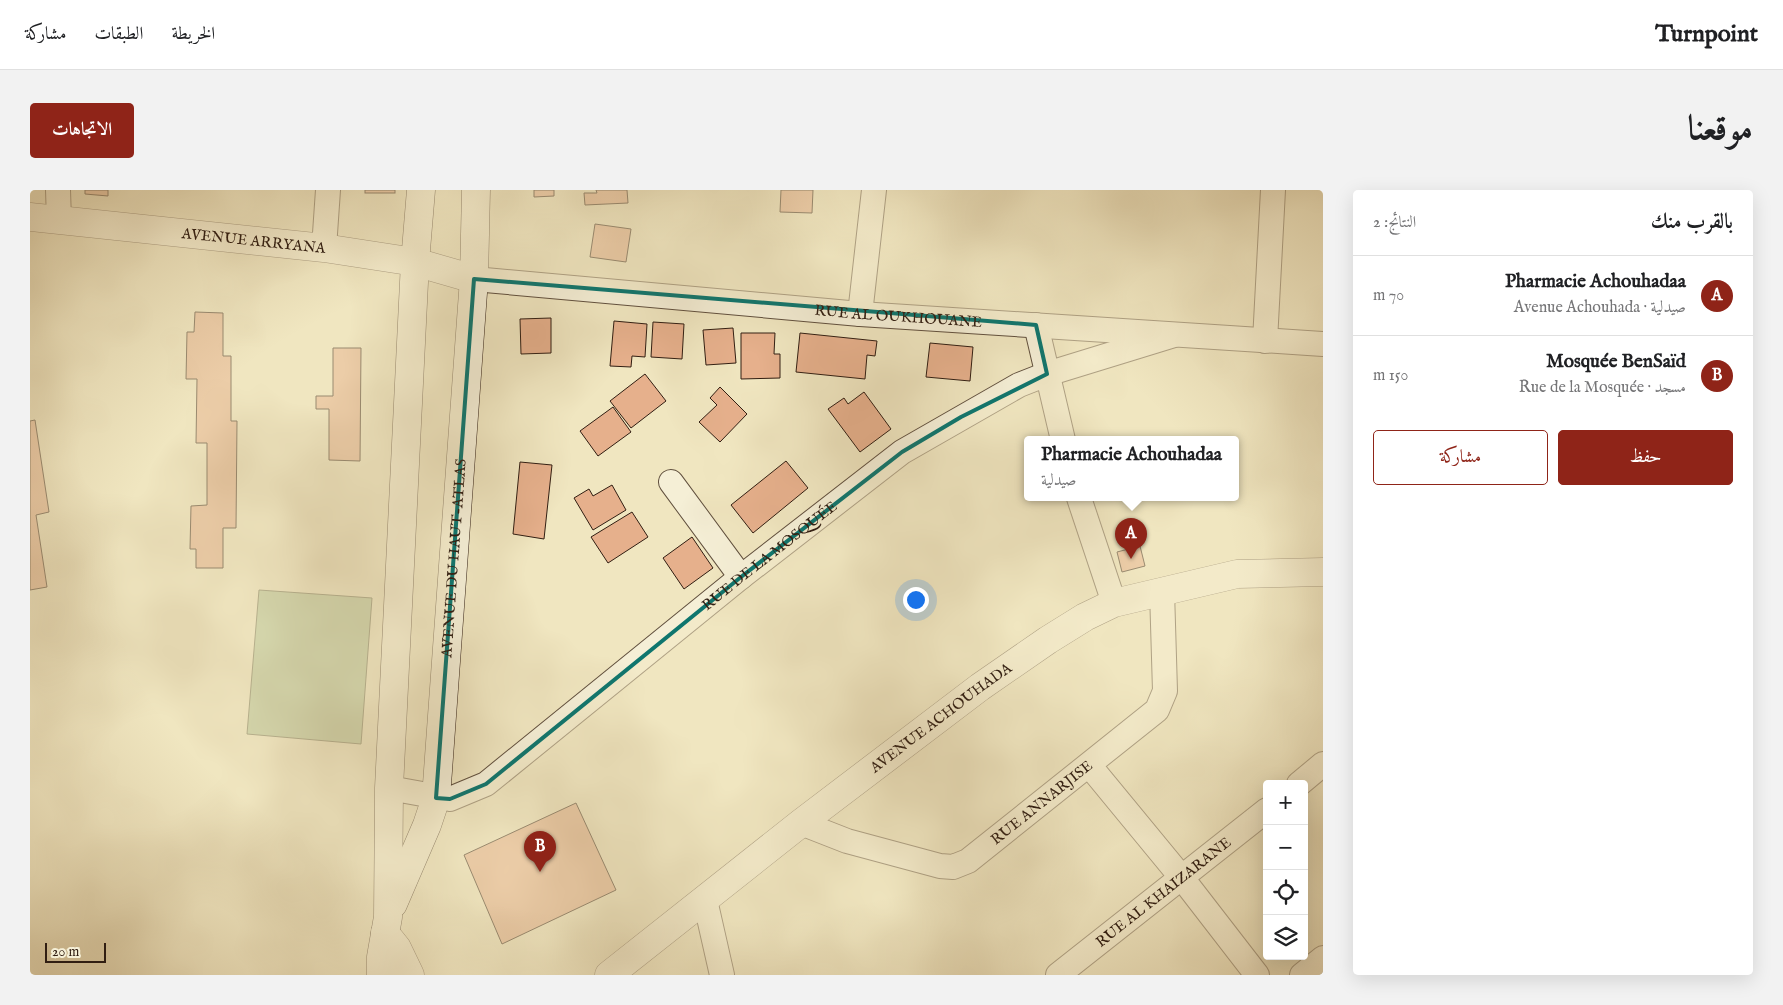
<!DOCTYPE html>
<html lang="ar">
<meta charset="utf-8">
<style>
body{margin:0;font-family:"IM FELL English",Amiri,serif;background:#f2f2f2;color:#202124;direction:rtl}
.controls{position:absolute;right:15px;bottom:15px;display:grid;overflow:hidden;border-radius:5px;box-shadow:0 5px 20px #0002}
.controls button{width:45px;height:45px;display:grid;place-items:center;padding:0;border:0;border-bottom:1px solid #e0e0e0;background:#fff;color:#202124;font:25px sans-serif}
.scale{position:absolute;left:15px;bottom:12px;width:61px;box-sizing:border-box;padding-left:5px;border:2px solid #311e12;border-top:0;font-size:14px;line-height:18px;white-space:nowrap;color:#311e12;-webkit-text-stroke:4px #f5efd6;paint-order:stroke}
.you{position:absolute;left:885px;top:409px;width:18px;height:18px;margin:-12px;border:4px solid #fff;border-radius:50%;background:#1a73e8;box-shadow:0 0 0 8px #1a73e833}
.badge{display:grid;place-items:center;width:32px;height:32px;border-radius:50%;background:#8f2418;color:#fff;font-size:16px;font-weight:700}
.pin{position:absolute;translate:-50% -41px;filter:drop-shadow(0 1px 2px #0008)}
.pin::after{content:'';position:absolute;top:26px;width:18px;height:15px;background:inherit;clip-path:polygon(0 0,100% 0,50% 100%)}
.popup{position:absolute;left:994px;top:246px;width:215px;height:65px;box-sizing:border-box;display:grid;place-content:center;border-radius:5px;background:#fff;filter:drop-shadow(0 1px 4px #0005);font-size:16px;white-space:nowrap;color:#757577}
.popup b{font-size:19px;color:#202124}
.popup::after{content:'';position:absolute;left:50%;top:100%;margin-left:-10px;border:10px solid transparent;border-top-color:#fff}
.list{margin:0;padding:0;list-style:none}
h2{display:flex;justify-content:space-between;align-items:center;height:65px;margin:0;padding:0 20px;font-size:21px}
h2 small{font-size:16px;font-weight:400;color:#757577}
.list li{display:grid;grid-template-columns:32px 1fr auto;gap:15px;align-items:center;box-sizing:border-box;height:80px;padding:0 20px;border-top:1px solid #e0e0e0}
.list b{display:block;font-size:19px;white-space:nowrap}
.list p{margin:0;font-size:16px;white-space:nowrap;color:#757577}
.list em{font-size:16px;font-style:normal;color:#757577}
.actions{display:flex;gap:10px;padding:15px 20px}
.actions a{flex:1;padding:11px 0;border:1px solid #8f2418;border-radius:5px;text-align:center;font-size:18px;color:#8f2418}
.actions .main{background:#8f2418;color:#fff}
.icon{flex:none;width:28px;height:28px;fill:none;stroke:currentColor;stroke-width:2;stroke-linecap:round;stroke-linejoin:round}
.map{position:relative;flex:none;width:1293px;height:785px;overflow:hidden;direction:ltr;border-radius:5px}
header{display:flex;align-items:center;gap:30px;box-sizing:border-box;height:70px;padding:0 25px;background:#fff;border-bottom:1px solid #e0e0e0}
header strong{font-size:24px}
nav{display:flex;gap:28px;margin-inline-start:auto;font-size:18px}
.intro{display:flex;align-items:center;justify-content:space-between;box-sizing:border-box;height:120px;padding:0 30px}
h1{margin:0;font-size:35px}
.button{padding:12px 22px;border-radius:5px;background:#8f2418;color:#fff;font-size:18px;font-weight:700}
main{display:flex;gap:30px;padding:0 30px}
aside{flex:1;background:#fff;border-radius:5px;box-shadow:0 5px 20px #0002}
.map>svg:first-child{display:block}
</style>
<header>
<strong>Turnpoint</strong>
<nav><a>الخريطة</a><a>الطبقات</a><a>مشاركة</a></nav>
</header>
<div class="intro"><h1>موقعنا</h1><a class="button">الاتجاهات</a></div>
<main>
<aside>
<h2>بالقرب منك<small>النتائج: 2</small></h2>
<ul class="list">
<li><span class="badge">A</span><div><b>Pharmacie Achouhadaa</b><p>صيدلية · Avenue Achouhada</p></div><em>70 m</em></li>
<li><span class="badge">B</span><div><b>Mosquée BenSaïd</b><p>مسجد · Rue de la Mosquée</p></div><em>150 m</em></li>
</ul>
<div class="actions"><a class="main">حفظ</a><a>مشاركة</a></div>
</aside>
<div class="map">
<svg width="1293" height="785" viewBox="0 0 1293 785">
<rect width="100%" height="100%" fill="#f0e6c0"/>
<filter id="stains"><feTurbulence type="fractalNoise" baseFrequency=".004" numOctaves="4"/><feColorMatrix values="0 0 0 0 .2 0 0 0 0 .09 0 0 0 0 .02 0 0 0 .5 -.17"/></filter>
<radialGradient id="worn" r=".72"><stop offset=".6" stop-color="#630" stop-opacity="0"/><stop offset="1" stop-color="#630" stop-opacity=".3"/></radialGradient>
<polygon fill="#b4c697" stroke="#727254" points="229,400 342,408 331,554 217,544"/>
<g fill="#e6b08c" stroke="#311e12">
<polygon points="55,0 78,0 78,6 55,4"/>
<rect x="335" y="0" width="30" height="3"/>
<polygon points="504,0 524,0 524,6 504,7"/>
<polygon points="566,0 597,0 598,13 555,15 554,3 567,3"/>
<polygon points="751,0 783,0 782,23 750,22"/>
<polygon points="565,34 601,39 596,72 560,67"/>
<polygon points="165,122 193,123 193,166 201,166 201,231 207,231 206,338 193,338 193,378 166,378 166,359 160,359 161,316 177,315 177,253 166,253 167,189 156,189 157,142 164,142"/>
<polygon points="521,128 521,163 491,164 490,129"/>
<polygon points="584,131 617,134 615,167 602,166 601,177 580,176"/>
<polygon points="623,132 654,134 652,169 621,167"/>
<polygon points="703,138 706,173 676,175 673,140"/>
<polygon points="711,143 745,143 744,164 750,164 750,188 711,189"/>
<polygon points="770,143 847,151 845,166 837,165 835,189 766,182"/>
<polygon points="900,153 943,157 940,191 896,187"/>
<polygon points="303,158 331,158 330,271 299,270 299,219 286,219 286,206 303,206"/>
<polygon points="615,184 636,211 601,238 580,211"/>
<polygon points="690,197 717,224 690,252 669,232 687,215 680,208"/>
<polygon points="834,202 861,239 830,262 798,219 814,208 818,214"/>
<polygon points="583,217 601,242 568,266 550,241"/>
<polygon points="5,230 19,322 6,325 17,397 0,400 0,231"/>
<polygon points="756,271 778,298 723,343 701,315"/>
<polygon points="490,272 522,275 514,349 483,344"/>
<polygon points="582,295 596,320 563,340 544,308 559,299 563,306"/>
<polygon points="602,322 618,347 578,373 561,347"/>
<polygon points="662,347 683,378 654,399 633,368"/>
<polygon points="1110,356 1115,376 1092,382 1087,362"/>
<polygon points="546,613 586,700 472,754 434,665"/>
</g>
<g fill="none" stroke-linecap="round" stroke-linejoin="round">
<defs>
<g id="minor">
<polyline points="28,0 29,30"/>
<polyline points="294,58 298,0"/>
<path id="s1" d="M444,89L830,124L1293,154"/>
<polyline points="830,124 844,0"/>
<polyline points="1006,135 1033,250"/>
<polyline points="1235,151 1243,0"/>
<polyline points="641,292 711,387"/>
<polyline points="1049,308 1084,413"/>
<polyline points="1059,575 1152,688 1227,785"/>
<polyline points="1269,594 1293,574"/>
<path id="s2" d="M359,598L420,609L456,594L711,387L872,262L989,195L1017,184L1144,145"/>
<path id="s3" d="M771,633L817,651L910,676L923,677L938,671L1127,520L1135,501L1132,401"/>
<polyline points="675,710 692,785"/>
<path id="s4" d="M1028,785L1237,620"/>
<polyline points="1272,785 1293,768"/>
</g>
<g id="tertiary">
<path id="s5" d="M0,27L294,58L385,72L444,89"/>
<polyline points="355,743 367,758 380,785"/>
<path id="s6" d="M579,785L771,633L950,497L1018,450L1055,427L1084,413L1207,384L1293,382"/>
</g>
<g id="secondary">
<path id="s7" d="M363,714L397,635L406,608L444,89L446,0"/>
<polyline points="351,785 351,767 358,727 359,598 385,72 391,0"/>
</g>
</defs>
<use href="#minor" stroke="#61503e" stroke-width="26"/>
<use href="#tertiary" stroke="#61503e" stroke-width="29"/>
<use href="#secondary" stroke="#311e12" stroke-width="29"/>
<use href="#minor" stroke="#f5efd6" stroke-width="24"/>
<use href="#tertiary" stroke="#f5efd6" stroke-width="28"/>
<use href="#secondary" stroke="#f5efd6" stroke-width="28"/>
</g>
<path d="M0 0H1293V785H0ZM444,89L1006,135L1017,184L931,227L872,262L711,387L456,594L420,609L406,608Z" fill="#f0e6c0" fill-opacity=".55" fill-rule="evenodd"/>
<path fill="none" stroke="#0f766e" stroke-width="4" stroke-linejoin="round" d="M444,89L1006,135L1017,184L931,227L872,262L711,387L456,594L420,609L406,608Z"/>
<g text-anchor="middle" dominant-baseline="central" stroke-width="4" stroke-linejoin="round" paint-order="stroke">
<g font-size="15" fill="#311e12" stroke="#f5efd6">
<text stroke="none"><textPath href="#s5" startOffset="225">AVENUE ARRYANA</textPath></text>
<text stroke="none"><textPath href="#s1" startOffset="426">RUE AL OUKHOUANE</textPath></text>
<text stroke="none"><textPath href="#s2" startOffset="465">RUE DE LA MOSQUÉE</textPath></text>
<text stroke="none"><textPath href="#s7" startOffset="355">AVENUE DU HAUT-ATLAS</textPath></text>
<text stroke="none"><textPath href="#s6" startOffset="420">AVENUE ACHOUHADA</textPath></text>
<text stroke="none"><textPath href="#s3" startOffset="269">RUE ANNARJISE</textPath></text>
<text stroke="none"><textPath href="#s4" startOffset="134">RUE AL KHAIZARANE</textPath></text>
</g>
</g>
<rect width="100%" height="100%" filter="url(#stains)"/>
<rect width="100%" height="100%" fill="url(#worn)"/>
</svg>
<div class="controls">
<button>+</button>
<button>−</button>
<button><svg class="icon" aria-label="locate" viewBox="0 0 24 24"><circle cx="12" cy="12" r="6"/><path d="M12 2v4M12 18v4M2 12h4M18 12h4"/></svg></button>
<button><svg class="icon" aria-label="layers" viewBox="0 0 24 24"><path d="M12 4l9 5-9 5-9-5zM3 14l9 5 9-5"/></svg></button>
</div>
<div class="scale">20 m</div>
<div class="you"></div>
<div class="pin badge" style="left:1101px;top:369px">A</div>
<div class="popup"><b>Pharmacie Achouhadaa</b>صيدلية</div>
<div class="pin badge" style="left:510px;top:682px">B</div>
</div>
</main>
